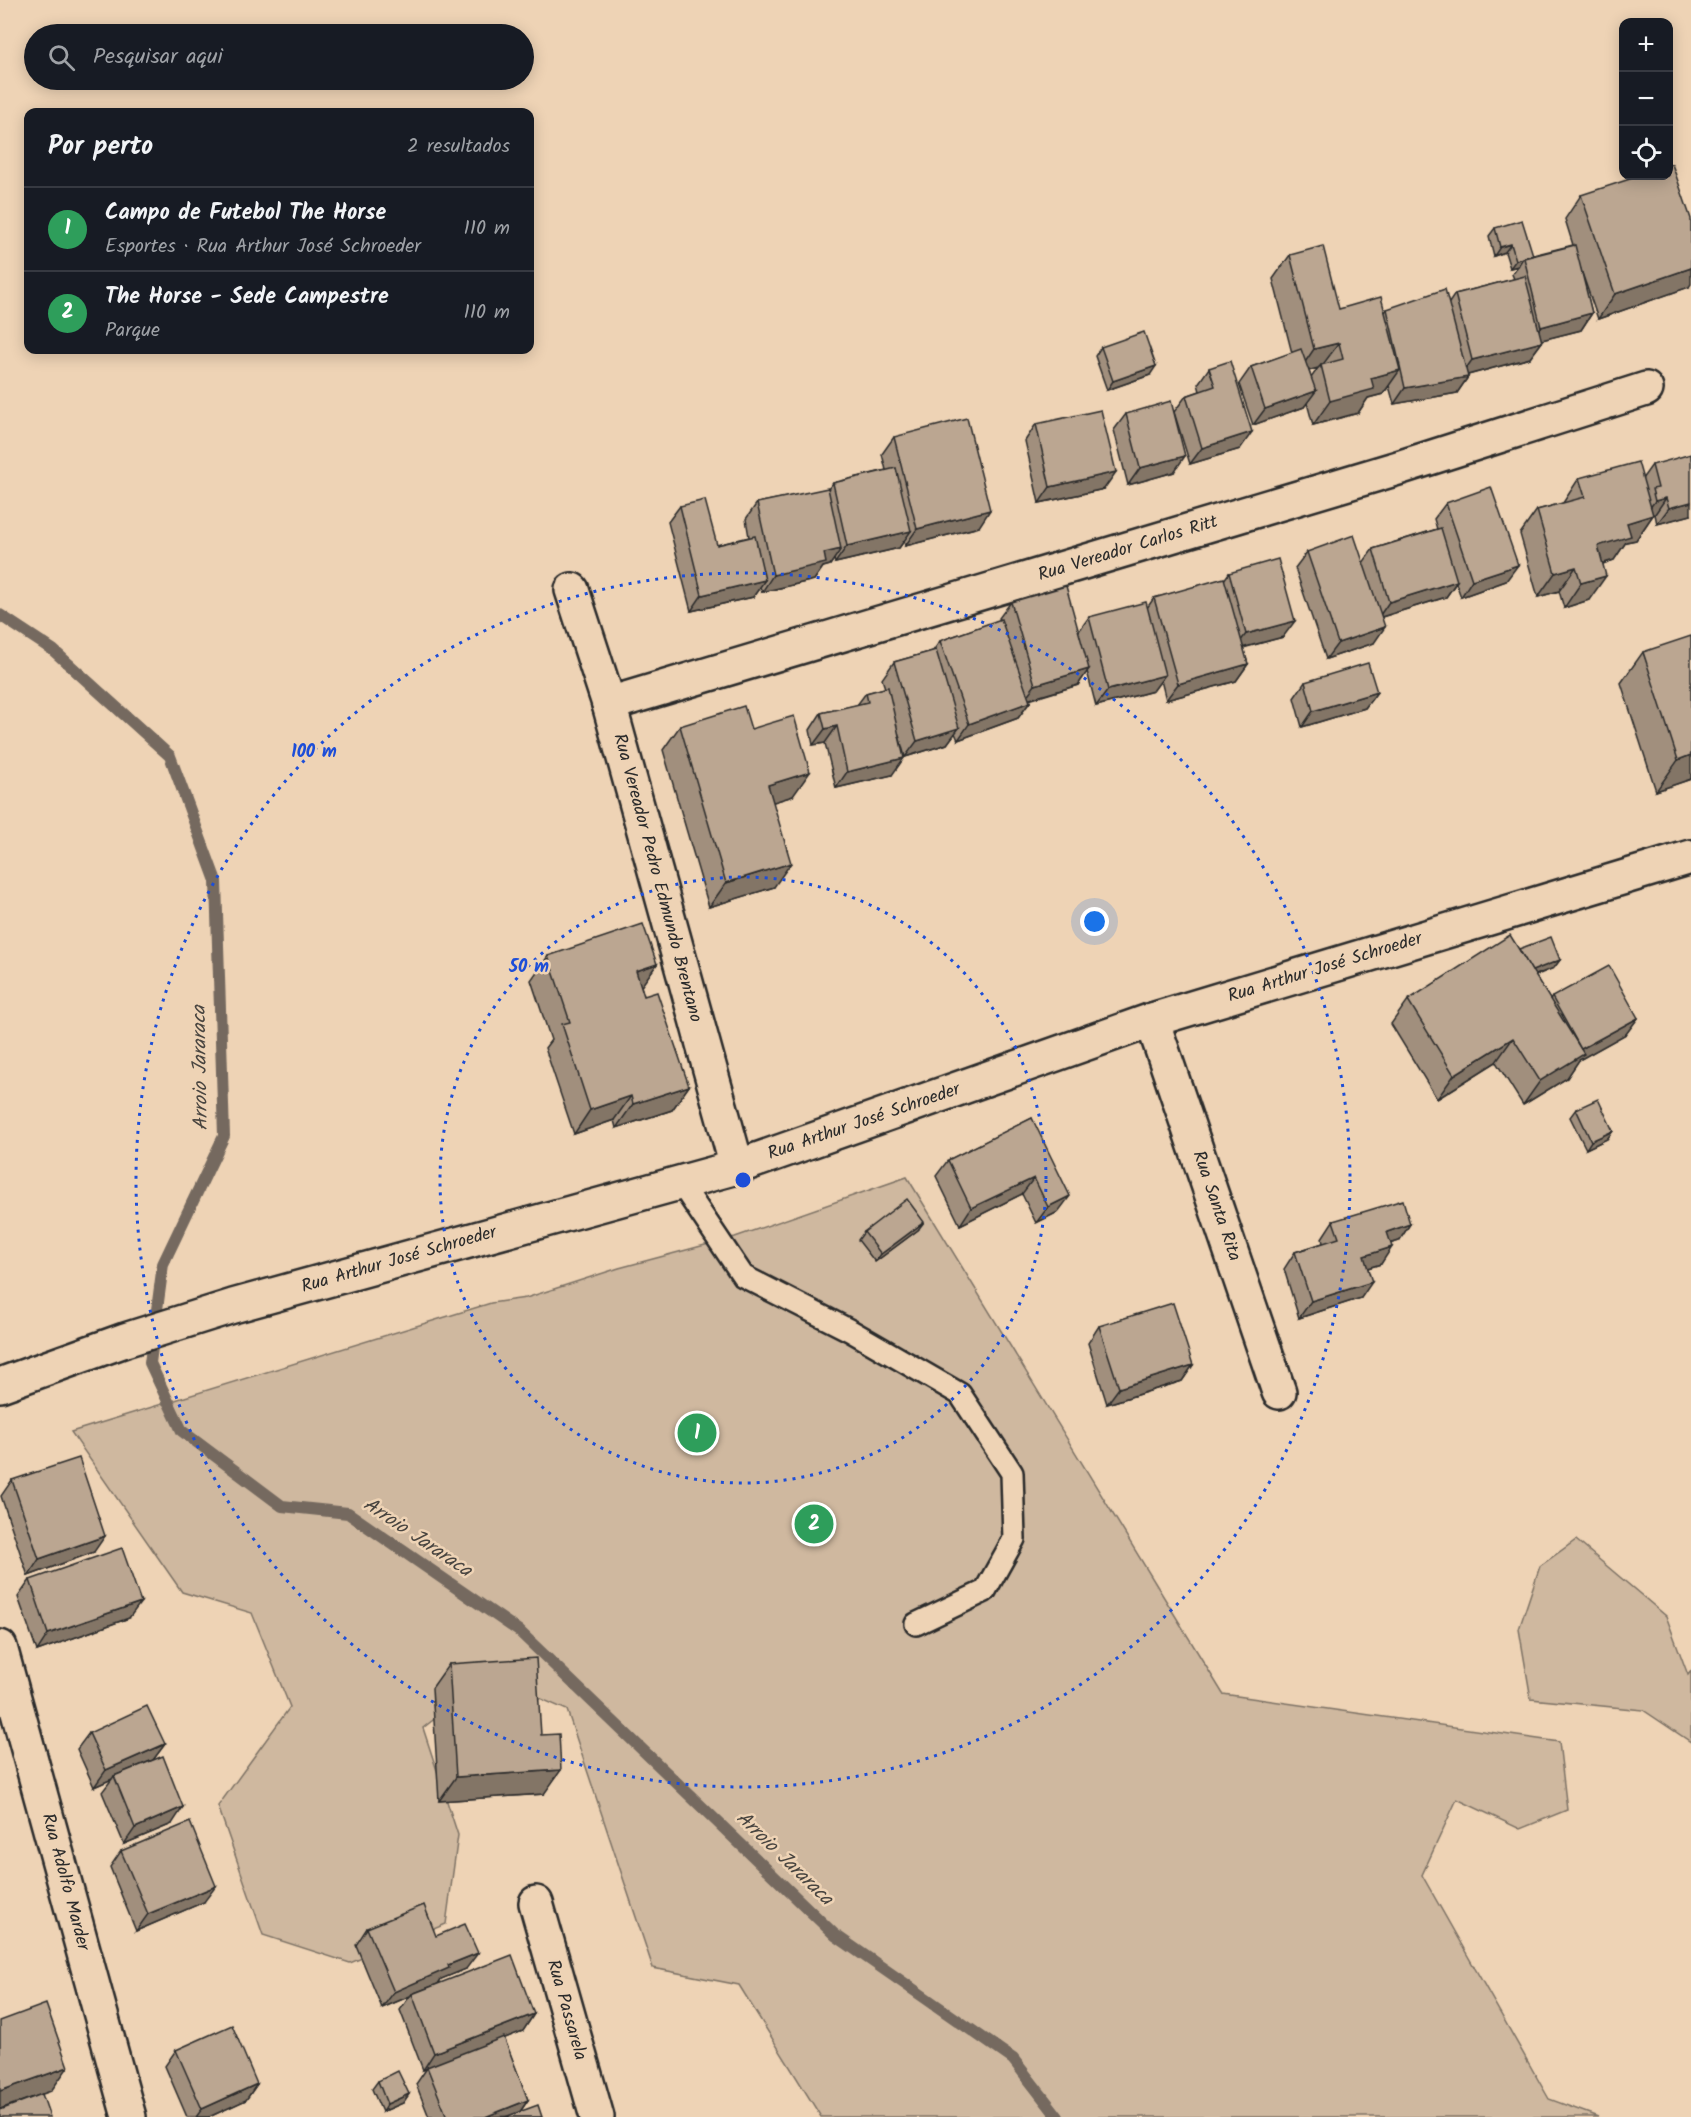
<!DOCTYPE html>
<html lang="pt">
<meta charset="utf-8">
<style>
body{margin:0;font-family:Kalam,sans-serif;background:#20242c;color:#f1f3f6}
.controls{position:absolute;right:18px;top:18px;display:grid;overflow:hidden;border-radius:12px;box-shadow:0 3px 15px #0003}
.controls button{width:54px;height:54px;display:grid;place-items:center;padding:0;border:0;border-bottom:2px solid #363941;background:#171b24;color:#f1f3f6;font:30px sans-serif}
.you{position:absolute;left:1095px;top:922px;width:21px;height:21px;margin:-15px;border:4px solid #fff;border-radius:50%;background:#1a73e8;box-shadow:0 0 0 9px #1a73e833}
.badge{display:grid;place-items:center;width:39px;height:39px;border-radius:50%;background:#1f6fb2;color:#fff;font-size:20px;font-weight:700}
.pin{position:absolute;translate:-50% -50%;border:3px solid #fff;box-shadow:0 2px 6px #0006}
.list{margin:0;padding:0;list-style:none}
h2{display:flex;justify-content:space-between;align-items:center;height:78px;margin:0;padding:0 24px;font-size:26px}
h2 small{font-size:20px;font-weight:400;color:#9ea1a6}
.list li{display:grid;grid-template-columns:39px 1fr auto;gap:18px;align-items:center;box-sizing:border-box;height:84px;padding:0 24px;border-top:2px solid #363941}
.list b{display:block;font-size:22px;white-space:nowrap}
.list p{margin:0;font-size:20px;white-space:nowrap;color:#9ea1a6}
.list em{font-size:20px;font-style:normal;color:#9ea1a6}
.icon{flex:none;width:33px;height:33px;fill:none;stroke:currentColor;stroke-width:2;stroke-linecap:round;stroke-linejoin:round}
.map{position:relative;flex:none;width:1691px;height:2117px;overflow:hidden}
.search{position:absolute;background:#171b24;box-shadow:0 3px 15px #0003;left:24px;top:24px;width:510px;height:66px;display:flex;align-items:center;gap:15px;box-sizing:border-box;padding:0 21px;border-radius:33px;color:#9ea1a6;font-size:22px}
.panel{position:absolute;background:#171b24;box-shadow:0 3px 15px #0003;left:24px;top:108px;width:510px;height:246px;border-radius:12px}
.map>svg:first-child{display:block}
</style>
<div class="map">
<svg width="1691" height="2117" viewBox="0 0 1691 2117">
<rect width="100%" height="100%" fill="#eed3b5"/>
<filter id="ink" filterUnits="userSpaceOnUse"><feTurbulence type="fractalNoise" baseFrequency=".0167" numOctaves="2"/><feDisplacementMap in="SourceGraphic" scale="12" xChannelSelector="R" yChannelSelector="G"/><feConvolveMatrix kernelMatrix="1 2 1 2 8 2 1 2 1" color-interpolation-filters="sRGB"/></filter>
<g filter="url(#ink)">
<g fill="#cfb89f" stroke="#7d7265" stroke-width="1.5">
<polygon points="907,1177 1223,1694 1559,1742 1567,1810 1520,1829 1457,1799 1422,1875 1549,2099 1598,2117 821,2117 739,1985 653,1968 567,1710 489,1676 423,1728 458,1835 446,1924 350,1963 263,1935 218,1806 290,1707 252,1613 182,1592 71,1432 491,1303 526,1298 619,1268 735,1237"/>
<polygon points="1576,1540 1666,1616 1688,1675 1691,1671 1691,1742 1643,1710 1531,1699 1519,1629 1540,1566"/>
</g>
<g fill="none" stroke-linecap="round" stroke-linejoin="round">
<polyline stroke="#74695f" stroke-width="12" points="0,615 53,650 170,756 216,881 224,1136 163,1264 150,1363 182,1431 282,1506 348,1513 519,1631 835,1935 1013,2059 1058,2117"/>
<defs>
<polyline id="service" points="680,1182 743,1276 851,1331 960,1394 1012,1473 1014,1539 985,1591 916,1624"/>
<g id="minor">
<polyline points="572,590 609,704 737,1167"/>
<polyline points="609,704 1398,468 1646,389"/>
<polyline points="1152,1020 1279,1392"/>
<polyline points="0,1647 129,2117"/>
<polyline points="536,1903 597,2117"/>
</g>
<polyline id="tertiary" points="0,1385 125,1340 233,1306 737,1167 1152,1020 1691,857"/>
</defs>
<use href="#service" stroke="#2b2b2b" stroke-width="26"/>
<use href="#minor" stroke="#2b2b2b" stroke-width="38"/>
<use href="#tertiary" stroke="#2b2b2b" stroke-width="38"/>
<use href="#service" stroke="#eed3b5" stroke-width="21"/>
<use href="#minor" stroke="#eed3b5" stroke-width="33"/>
<use href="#tertiary" stroke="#eed3b5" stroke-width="33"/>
</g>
<g fill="#a18f7d" stroke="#2b2b2b" stroke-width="1.5" fill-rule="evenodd">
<path d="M1581,195L1689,287L1598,319L1580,267L1592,313L1581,330L1541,340L1542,342L1530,358L1468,375V377L1457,393L1394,404L1389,386L1383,394L1368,398L1358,413L1313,425L1307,403L1304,407L1253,425L1239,384L1251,367L1292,353L1273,279L1290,255L1339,309L1385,312L1387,309L1449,303L1455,294L1514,279L1512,274L1518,266L1510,268L1505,252L1494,256L1489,236L1495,228L1533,255L1573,245L1565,219ZM1318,368L1311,378L1309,371Z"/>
<polygon points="1101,347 1150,375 1107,390 1095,356"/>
<polygon points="1209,368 1240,449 1190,464 1174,412 1186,396 1200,391 1198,384"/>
<polygon points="1126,414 1174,472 1128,485 1114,430"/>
<polygon points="1036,424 1104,489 1039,503 1025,441"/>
<polygon points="894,437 979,527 905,546 904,541 899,548 835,563 834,559 830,565 823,567 814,580 762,592 760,587 753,597 691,611 668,522 680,506 717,545 749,537 746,519 757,503 828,489 833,483 886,470 882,454"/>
<polygon points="1652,465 1691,515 1657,524 1655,514 1653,515 1636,540 1626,542 1614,560 1603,564 1589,600 1564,608 1559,591 1538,597 1520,534 1537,510 1563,503 1579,478 1642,479"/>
<polygon points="1446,503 1506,581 1461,597 1456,583 1446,597 1382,617 1374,643 1326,659 1295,568 1307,552 1363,563 1373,549 1437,529 1434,519"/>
<polygon points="1229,573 1283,637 1243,648 1248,664 1236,681 1166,700 1161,680 1153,691 1096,706 1087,671 1078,685 1029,700 1030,702 1018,718 958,740 955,733 947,744 905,757 898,732 892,775 836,788 825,743 813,745 810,730 821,713 857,705 866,693 885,688 882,679 894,662 933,651 940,641 1000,620 999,618 1011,602 1079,631 1089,617 1147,608 1154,598 1224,580"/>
<polygon points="1643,652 1691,779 1656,791 1621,683"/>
<polygon points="1305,682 1377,692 1365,708 1302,727 1294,698"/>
<polygon points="680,726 751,729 793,796 773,802 774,887 709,907 663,750"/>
<polygon points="1519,949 1560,960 1554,968 1535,976 1550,1000 1552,997 1638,1018 1626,1034 1579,1060 1567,1078 1523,1105 1496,1062 1437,1099 1391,1024 1408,1000"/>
<polygon points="548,956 657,964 641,986 644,996 689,1086 672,1110 616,1128 614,1120 574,1134 545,1048 551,1040 531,980"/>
<polygon points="1576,1109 1613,1131 1607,1139 1586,1149 1570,1117"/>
<polygon points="1032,1118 1058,1212 1036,1223 1022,1194 960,1225 936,1176 948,1160"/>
<polygon points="1333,1221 1410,1224 1399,1241 1391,1243 1381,1264 1368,1268 1361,1298 1299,1318 1284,1269 1295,1252 1323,1243 1322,1238"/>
<polygon points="918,1230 875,1262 858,1240 864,1232"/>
<polygon points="1099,1326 1193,1365 1182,1381 1107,1404 1088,1343"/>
<polygon points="12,1480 94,1552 28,1576 1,1496"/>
<polygon points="30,1580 129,1618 37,1651 18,1597"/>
<polygon points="449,1664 544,1794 439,1801 432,1688"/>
<polygon points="89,1733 165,1744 153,1760 172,1824 124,1844 102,1792 112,1779 94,1787 77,1749"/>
<polygon points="121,1851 204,1902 136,1931 110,1867"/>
<polygon points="367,1928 436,1936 466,1969 441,1979 439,1983 534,2014 523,2031 504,2038 528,2100 520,2112 542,2117 429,2117 416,2084 427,2068 423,2070 400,2010 410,1996 382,2008 356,1945"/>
<polygon points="176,2050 257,2084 246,2100 209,2117 187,2117 165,2066"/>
<polygon points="378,2081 409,2094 403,2103 382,2112 372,2089"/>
</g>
<g fill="#837466" stroke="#2b2b2b" stroke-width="1.5">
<polygon points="1511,244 1505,252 1494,256 1500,247"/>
<polygon points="1523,258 1518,266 1510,268 1516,260"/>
<polygon points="1691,268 1691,284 1689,287 1598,319 1615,294"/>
<polygon points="1592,313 1581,330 1530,343 1541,327"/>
<polygon points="1542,342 1530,358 1460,377 1472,360"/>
<polygon points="1339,343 1321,367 1321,365 1318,368 1297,374 1314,349"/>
<polygon points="1156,366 1150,375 1107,390 1113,381"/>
<polygon points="1400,370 1383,394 1368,398 1358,413 1313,425 1330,401 1371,378"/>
<polygon points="1468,377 1457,393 1394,404 1405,388"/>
<polygon points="1316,391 1304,407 1253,425 1265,409"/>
<polygon points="1252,432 1240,449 1190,464 1202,448"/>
<polygon points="1185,456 1174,472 1128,485 1140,468"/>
<polygon points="1116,472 1104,489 1039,503 1050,487"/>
<polygon points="1666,498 1655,514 1643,517 1655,501"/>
<polygon points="1691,502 1691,515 1657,524 1669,508"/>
<polygon points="990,510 979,527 905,546 917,529"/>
<polygon points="1653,515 1636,540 1626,542 1614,560 1581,570 1598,546 1627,523"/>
<polygon points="911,531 899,548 835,563 847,546"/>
<polygon points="841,549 830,565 823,567 814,580 762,592 773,575 824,553"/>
<polygon points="1518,565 1506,581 1461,597 1472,580"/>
<polygon points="1576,567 1559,591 1538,597 1555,573"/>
<polygon points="1606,576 1589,600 1564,608 1581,583"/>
<polygon points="765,580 753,597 691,611 702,595"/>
<polygon points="1457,581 1446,597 1378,618 1389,602"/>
<polygon points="1295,621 1283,637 1234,650 1246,634"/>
<polygon points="1385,627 1374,643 1326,659 1338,643"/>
<polygon points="1248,664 1236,681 1166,700 1178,684"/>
<polygon points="1089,669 1078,685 1023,701 1035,685"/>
<polygon points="1165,675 1153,691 1096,706 1108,690"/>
<polygon points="1377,692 1365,708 1302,727 1313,711"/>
<polygon points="1030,702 1018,718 958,740 969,724"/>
<polygon points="837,726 825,743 813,745 825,729"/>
<polygon points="959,728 947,744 905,757 917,741"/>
<polygon points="1691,755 1691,779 1656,791 1678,760"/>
<polygon points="904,758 892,775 836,788 847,772"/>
<polygon points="810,772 793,796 751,809 768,785"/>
<polygon points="791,863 774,887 709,907 726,883"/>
<polygon points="1560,960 1554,968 1517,982 1523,974"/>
<polygon points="657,964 640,988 636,971"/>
<polygon points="1638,1018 1626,1034 1579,1060 1567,1078 1523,1105 1540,1081 1581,1049"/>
<polygon points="1513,1038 1496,1062 1437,1099 1454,1075"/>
<polygon points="689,1086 672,1110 616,1128 633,1104"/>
<polygon points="631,1096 614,1120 574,1134 590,1110"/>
<polygon points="1613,1131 1607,1139 1586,1149 1591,1141"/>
<polygon points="1034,1178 1022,1194 960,1225 971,1208"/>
<polygon points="1070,1196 1058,1212 1036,1223 1048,1207"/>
<polygon points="924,1222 918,1230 875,1262 881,1254"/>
<polygon points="1410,1224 1399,1241 1376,1248 1387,1232"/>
<polygon points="1392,1247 1381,1264 1353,1272 1364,1256"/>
<polygon points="1372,1282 1361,1298 1299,1318 1311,1301"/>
<polygon points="1193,1365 1182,1381 1107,1404 1119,1388"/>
<polygon points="105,1536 94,1552 28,1576 39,1559"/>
<polygon points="141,1602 129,1618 37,1651 48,1634"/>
<polygon points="165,1744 153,1760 114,1776 112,1779 94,1787 106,1770"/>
<polygon points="561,1770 544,1794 439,1801 456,1777"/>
<polygon points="183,1807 172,1824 124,1844 135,1828"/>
<polygon points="216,1886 204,1902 136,1931 148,1914"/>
<polygon points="478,1953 466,1969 441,1979 438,1984 412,1994 410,1996 382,2008 394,1992 448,1965"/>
<polygon points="534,2014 523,2031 423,2070 434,2053"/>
<polygon points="68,2067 51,2091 0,2109 0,2091"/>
<polygon points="257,2084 246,2100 209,2117 196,2117 202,2109"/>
<polygon points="409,2094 403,2103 382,2112 387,2104"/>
<polygon points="528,2100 517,2116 485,2117"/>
</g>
<g fill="#bba691" stroke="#2b2b2b" stroke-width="1.5">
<polygon points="1672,164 1691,219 1691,268 1615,294 1581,195 1639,176 1668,176 1668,165"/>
<polygon points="1522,220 1533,255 1516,260 1511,244 1500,247 1495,228"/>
<polygon points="1575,245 1592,313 1541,327 1524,258"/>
<polygon points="1323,246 1339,309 1381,297 1400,370 1371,378 1374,389 1330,401 1321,365 1343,359 1339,343 1314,349 1290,255"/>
<polygon points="1525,276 1542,342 1472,360 1455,294"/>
<polygon points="1445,289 1468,377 1405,388 1387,309"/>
<polygon points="1144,332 1156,366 1113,381 1101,347"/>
<polygon points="1301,349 1316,391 1265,409 1251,367"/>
<polygon points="1230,361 1252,432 1202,448 1186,396 1215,386 1209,368"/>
<polygon points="1171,401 1185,456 1140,468 1126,414"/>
<polygon points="1101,410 1116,472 1050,487 1036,424"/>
<polygon points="967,418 990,510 917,529 894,437"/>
<polygon points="1691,454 1691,502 1669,508 1666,498 1655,501 1652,489 1658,488 1652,465"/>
<polygon points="1638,462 1653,515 1627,523 1631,536 1598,546 1606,576 1581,583 1576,567 1555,573 1537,510 1585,497 1579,478"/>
<polygon points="896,468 911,531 847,546 833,483"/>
<polygon points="1491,487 1518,565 1472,580 1446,503"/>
<polygon points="828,488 841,549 824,553 826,563 773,575 757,503"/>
<polygon points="705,500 717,545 755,536 765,580 702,595 680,506"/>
<polygon points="1441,528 1457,581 1389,602 1373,549"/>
<polygon points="1354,535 1385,627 1338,643 1307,552"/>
<polygon points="1278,559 1295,621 1246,634 1229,573"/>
<polygon points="1224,578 1248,664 1178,684 1154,598"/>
<polygon points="1066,586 1089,669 1035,685 1011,602"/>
<polygon points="1146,602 1165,675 1108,690 1089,617"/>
<polygon points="1001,619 1030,702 969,724 940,641"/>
<polygon points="1691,636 1691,755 1678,760 1643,652"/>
<polygon points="936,650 959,728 917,741 894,662"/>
<polygon points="1368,663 1377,692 1313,711 1305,682"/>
<polygon points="888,687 904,758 847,772 837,726 825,729 821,713 868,702 866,693"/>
<polygon points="744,706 751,729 794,716 810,772 768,785 791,863 726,883 680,726"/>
<polygon points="643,924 657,964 636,971 644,996 657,992 689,1086 633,1104 631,1096 590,1110 562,1024 570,1022 548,956"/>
<polygon points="1510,935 1584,1054 1540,1081 1513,1038 1454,1075 1408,1000"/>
<polygon points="1551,937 1560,960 1532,971 1519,949"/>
<polygon points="1609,966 1638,1018 1581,1049 1552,997"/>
<polygon points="1598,1099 1613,1131 1591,1141 1576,1109"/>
<polygon points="1032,1118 1070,1196 1048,1207 1034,1178 971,1208 948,1160"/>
<polygon points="907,1199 924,1222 881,1254 864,1232"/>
<polygon points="1403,1200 1410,1224 1387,1232 1392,1247 1364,1256 1372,1282 1311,1301 1295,1252 1339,1238 1333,1221"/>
<polygon points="1173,1303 1193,1365 1119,1388 1099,1326"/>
<polygon points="79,1458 105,1536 39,1559 12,1480"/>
<polygon points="122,1548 141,1602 48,1634 30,1580"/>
<polygon points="536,1658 541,1735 559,1734 561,1770 456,1777 449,1664"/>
<polygon points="147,1706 165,1744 106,1770 89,1733"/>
<polygon points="163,1756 183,1807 135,1828 114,1776"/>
<polygon points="190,1822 216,1886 148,1914 121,1851"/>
<polygon points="424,1905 436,1936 465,1924 478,1953 448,1965 449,1968 394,1992 367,1928"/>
<polygon points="512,1955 534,2014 434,2053 412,1994"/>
<polygon points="46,2004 68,2067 0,2091 0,2021"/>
<polygon points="232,2025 257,2084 202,2109 176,2050"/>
<polygon points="504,2037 528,2100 485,2117 447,2117 427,2067"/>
<polygon points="398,2071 409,2094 387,2104 378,2081"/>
<polygon points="42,2094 50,2117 0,2117 0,2110"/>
<polygon points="538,2105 542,2117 505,2117"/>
</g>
</g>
<g fill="none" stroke="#1d4ed8" stroke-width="3" stroke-dasharray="3 6">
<circle cx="743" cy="1180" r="303"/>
<circle cx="743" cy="1180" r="607"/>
</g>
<g text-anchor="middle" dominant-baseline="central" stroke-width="5" stroke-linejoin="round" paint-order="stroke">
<g font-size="18" fill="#2b2b2b" stroke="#eed3b5">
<text transform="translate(1128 549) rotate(-17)">Rua Vereador Carlos Ritt</text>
<text transform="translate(657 878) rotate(75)">Rua Vereador Pedro Edmundo Brentano</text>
<text transform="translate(1325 968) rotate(-17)">Rua Arthur José Schroeder</text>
<text transform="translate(864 1122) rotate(-19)">Rua Arthur José Schroeder</text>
<text transform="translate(1216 1206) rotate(71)">Rua Santa Rita</text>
<text transform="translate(399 1260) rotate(-16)">Rua Arthur José Schroeder</text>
<text transform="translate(65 1882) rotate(75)">Rua Adolfo Marder</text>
<text transform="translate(566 2010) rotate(74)">Rua Passarela</text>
</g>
<g font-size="20" font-style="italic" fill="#494540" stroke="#eed3b5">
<text transform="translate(201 1068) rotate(-91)">Arroio Jararaca</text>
<text transform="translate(417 1538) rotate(34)">Arroio Jararaca</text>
<text transform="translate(784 1859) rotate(44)">Arroio Jararaca</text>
</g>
</g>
<circle cx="743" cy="1180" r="9" fill="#1d4ed8" stroke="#eed3b5" stroke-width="3"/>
<g font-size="18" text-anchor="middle" font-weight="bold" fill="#1d4ed8" stroke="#eed3b5" stroke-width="5" stroke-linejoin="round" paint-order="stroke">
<text x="314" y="757">100 m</text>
<text x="529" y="972">50 m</text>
</g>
</svg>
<div class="controls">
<button>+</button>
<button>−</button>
<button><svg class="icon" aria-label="locate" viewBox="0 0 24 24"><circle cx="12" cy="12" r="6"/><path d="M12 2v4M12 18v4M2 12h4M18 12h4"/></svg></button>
</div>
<div class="you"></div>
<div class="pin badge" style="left:697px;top:1433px;background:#2e9e5b">1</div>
<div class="pin badge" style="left:814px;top:1524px;background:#2e9e5b">2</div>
<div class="search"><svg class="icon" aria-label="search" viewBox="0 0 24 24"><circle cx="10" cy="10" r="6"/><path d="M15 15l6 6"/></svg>Pesquisar aqui</div>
<section class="panel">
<h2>Por perto<small>2 resultados</small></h2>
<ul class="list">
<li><span class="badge" style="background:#2e9e5b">1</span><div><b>Campo de Futebol The Horse</b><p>Esportes · Rua Arthur José Schroeder</p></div><em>110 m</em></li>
<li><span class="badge" style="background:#2e9e5b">2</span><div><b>The Horse - Sede Campestre</b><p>Parque</p></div><em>110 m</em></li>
</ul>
</section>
</div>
